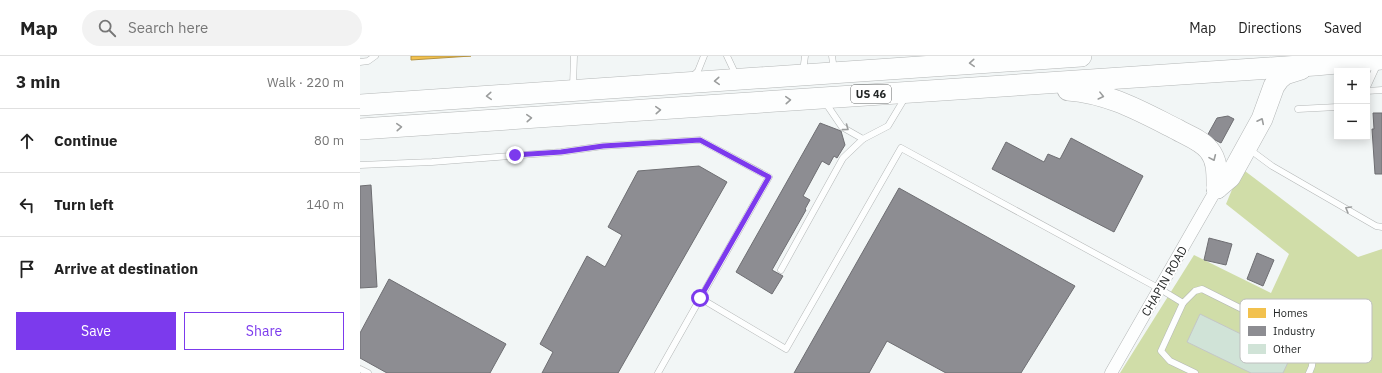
<!DOCTYPE html>
<meta charset="utf-8">
<style>
body{margin:0;font-family:"IBM Plex Sans",sans-serif;background:#f2f2f2;color:#222}
.controls{position:absolute;right:12px;top:12px;display:grid;overflow:hidden;border-radius:0px;box-shadow:0 2px 10px #0003}
.controls button{width:36px;height:36px;display:grid;place-items:center;padding:0;border:0;border-bottom:1px solid #e0e0e0;background:#fff;color:#222;font:20px sans-serif}
.stop{position:absolute;width:12px;height:12px;margin:-9px;border:3px solid #7c3aed;border-radius:50%;background:#fff}
.stop.end{background:#7c3aed;border-color:#fff;box-shadow:0 1px 4px #0008}
.list{margin:0;padding:0;list-style:none}
h2{display:flex;justify-content:space-between;align-items:center;height:52px;margin:0;padding:0 16px;font-size:17px}
h2 small{font-size:13px;font-weight:400;color:#767676}
.list li{display:grid;grid-template-columns:26px 1fr auto;gap:12px;align-items:center;box-sizing:border-box;height:64px;padding:0 16px;border-top:1px solid #e0e0e0}
.list b{display:block;font-size:15px;white-space:nowrap}
.list em{font-size:13px;font-style:normal;color:#767676}
.actions{display:flex;gap:8px;padding:12px 16px}
.actions a{flex:1;padding:9px 0;border:1px solid #7c3aed;border-radius:0px;text-align:center;font-size:14px;color:#7c3aed}
.actions .main{background:#7c3aed;color:#fff}
.icon{flex:none;width:22px;height:22px;fill:none;stroke:currentColor;stroke-width:2;stroke-linecap:round;stroke-linejoin:round}
.map{position:relative;flex:none;width:1022px;height:317px;overflow:hidden}
header{display:flex;align-items:center;gap:24px;box-sizing:border-box;height:56px;padding:0 20px;background:#fff;border-bottom:1px solid #e0e0e0}
header strong{font-size:19px}
nav{display:flex;gap:22px;margin-inline-start:auto;font-size:14px}
.search{width:280px;height:36px;background:#f2f2f2;display:flex;align-items:center;gap:10px;box-sizing:border-box;padding:0 14px;border-radius:22px;color:#767676;font-size:15px}
main{display:flex}
aside{flex:1;background:#fff}
.map>svg:first-child{display:block}
</style>
<header>
<strong>Map</strong>
<div class="search"><svg class="icon" aria-label="search" viewBox="0 0 24 24"><circle cx="10" cy="10" r="6"/><path d="M15 15l6 6"/></svg>Search here</div>
<nav><a>Map</a><a>Directions</a><a>Saved</a></nav>
</header>
<main>
<aside>
<h2>3 min<small>Walk · 220 m</small></h2>
<ul class="list">
<li><svg class="icon" aria-label="ahead" viewBox="0 0 24 24"><path d="M12 20V5M6 11l6-6 6 6"/></svg><div><b>Continue</b></div><em>80 m</em></li>
<li><svg class="icon" aria-label="left" viewBox="0 0 24 24"><path d="M17 20v-9H6M10 6l-5 5 5 5"/></svg><div><b>Turn left</b></div><em>140 m</em></li>
<li><svg class="icon" aria-label="arrive" viewBox="0 0 24 24"><path d="M6 21V4h12l-3 4 3 4H6"/></svg><div><b>Arrive at destination</b></div></li>
</ul>
<div class="actions"><a class="main">Save</a><a>Share</a></div>
</aside>
<div class="map">
<svg width="1022" height="317" viewBox="0 0 1022 317">
<rect width="100%" height="100%" fill="#f2f6f6"/>
<polygon fill="#d0dda8" points="881,112 998,201 1022,193 1022,317 760,317 834,199 911,237 929,198 866,148"/>
<polygon fill="#f2c14e" stroke="#b49342" points="51,0 111,0 51,4"/>
<g fill="#8d8d92" stroke="#6e6e72">
<polygon points="1013,57 1022,57 1022,118 1015,118 1012,73 1014,73"/>
<polygon points="868,60 874,63 861,87 847,80 857,62"/>
<polygon points="460,67 481,75 485,89 477,102 474,100 469,109 462,105 443,140 450,144 445,153 446,154 412,214 423,220 412,238 376,216"/>
<polygon points="711,82 783,120 754,176 632,113 646,86 684,106 688,98 700,103"/>
<polygon points="339,110 367,126 258,317 182,317 193,296 180,288 227,200 245,211 262,179 248,171 278,115"/>
<polygon points="11,129 17,231 0,232 0,130"/>
<polygon points="539,132 715,230 661,317 586,317 527,285 509,317 434,317"/>
<polygon points="849,182 872,188 866,209 844,204"/>
<polygon points="897,197 914,204 903,230 887,223"/>
<polygon points="29,223 146,288 130,317 27,317 0,302 0,277"/>
</g>
<polygon fill="#d0e3d7" stroke="#c4c6c6" points="840,258 930,302 923,317 891,317 827,286"/>
<g fill="none" stroke-linecap="round" stroke-linejoin="round">
<defs>
<g id="lane">
<polyline points="367,0 376,19"/>
<polyline points="472,0 474,14"/>
<polyline points="0,6 8,5 15,0"/>
<polyline points="443,16 445,0"/>
<polyline points="332,21 338,15 344,0"/>
<polyline points="213,30 214,0"/>
<polyline points="1007,31 1018,7"/>
<polyline points="1007,35 1022,34"/>
<polyline points="465,46 482,71 503,83 528,70 546,40"/>
<polyline points="938,53 977,51"/>
<polyline points="889,93 912,110 1016,170 1022,171"/>
<polyline points="0,109 72,106 201,96 243,90 340,84 409,121 298,317"/>
<polyline points="421,214 483,102 503,83"/>
<path d="M340,242L426,293L541,92L800,233L823,247L835,235L842,233L946,285C952,297 956,305 949,317"/>
<polyline points="823,247 801,295 810,305 835,317"/>
<polyline points="0,313 8,317"/>
</g>
<polyline id="street" points="751,317 857,132"/>
<g id="highway">
<path d="M708,34C749,37 780,55 816,73C826,79 841,84 849,94C858,105 857,119 857,132"/>
<polyline points="0,49 721,0"/>
<polyline points="0,73 955,9 1022,3"/>
<polyline points="857,132 870,121 902,63 914,30 919,23 925,18 941,13"/>
</g>
</defs>
<use href="#lane" stroke="#b4b7b7" stroke-width="7"/>
<use href="#street" stroke="#b4b7b7" stroke-width="13"/>
<use href="#highway" stroke="#b4b7b7" stroke-width="22"/>
<use href="#lane" stroke="#fdfefe" stroke-width="6"/>
<use href="#street" stroke="#fdfefe" stroke-width="12"/>
<use href="#highway" stroke="#fdfefe" stroke-width="21"/>
</g>
<defs><path id="oneway-chevron" d="M-2-3.5L2.5 0L-2 3.5" fill="none" stroke-width="1.6" stroke-linecap="round" stroke-linejoin="round"/></defs>
<g stroke="#9b9d9d">
<use href="#oneway-chevron" transform="translate(612 7) rotate(176)"/>
<use href="#oneway-chevron" transform="translate(357 25) rotate(176)"/>
<use href="#oneway-chevron" transform="translate(129 40) rotate(176)"/>
<use href="#oneway-chevron" transform="translate(741 40) rotate(14)"/>
<use href="#oneway-chevron" transform="translate(428 44) rotate(-4)"/>
<use href="#oneway-chevron" transform="translate(298 54) rotate(-4)"/>
<use href="#oneway-chevron" transform="translate(169 62) rotate(-4)"/>
<use href="#oneway-chevron" transform="translate(901 65) rotate(-64)"/>
<use href="#oneway-chevron" transform="translate(39 71) rotate(-4)"/>
<use href="#oneway-chevron" transform="translate(486 72) rotate(37)"/>
<use href="#oneway-chevron" transform="translate(853 102) rotate(66)"/>
<use href="#oneway-chevron" transform="translate(988 153) rotate(-150)"/>
</g>
<g fill="none" stroke-linecap="round" stroke-linejoin="round">
<polyline stroke="#7c3aed" stroke-width="5" points="155,99 201,96 243,90 340,84 409,121 340,242"/>
</g>
<g text-anchor="middle" dominant-baseline="central" stroke-width="4" stroke-linejoin="round" paint-order="stroke">
<rect fill="#fff" stroke="#666868" stroke-width="1" x="491" y="29" width="40" height="18" rx="3"/>
<g font-size="11" font-weight="bold" fill="#242727">
<text x="511" y="38">US 46</text>
</g>
<g font-size="12" fill="#242727" stroke="#fff">
<text transform="translate(804 225) rotate(-60)">CHAPIN ROAD</text>
</g>
</g>
<rect x="880" y="243" width="132" height="64" rx="6" fill="#fff" stroke="#bdbebe" stroke-width="1"/>
<rect x="888" y="252" width="18" height="10" fill="#f2c14e"/>
<rect x="888" y="270" width="18" height="10" fill="#8d8d92"/>
<rect x="888" y="288" width="18" height="10" fill="#d0e3d7"/>
<g font-size="11" fill="#242727">
<text x="913" y="261">Homes</text>
<text x="913" y="279">Industry</text>
<text x="913" y="297">Other</text>
</g>
</svg>
<div class="controls">
<button>+</button>
<button>−</button>
</div>
<div class="stop" style="left:340px;top:242px"></div>
<div class="stop end" style="left:155px;top:99px"></div>
</div>
</main>
